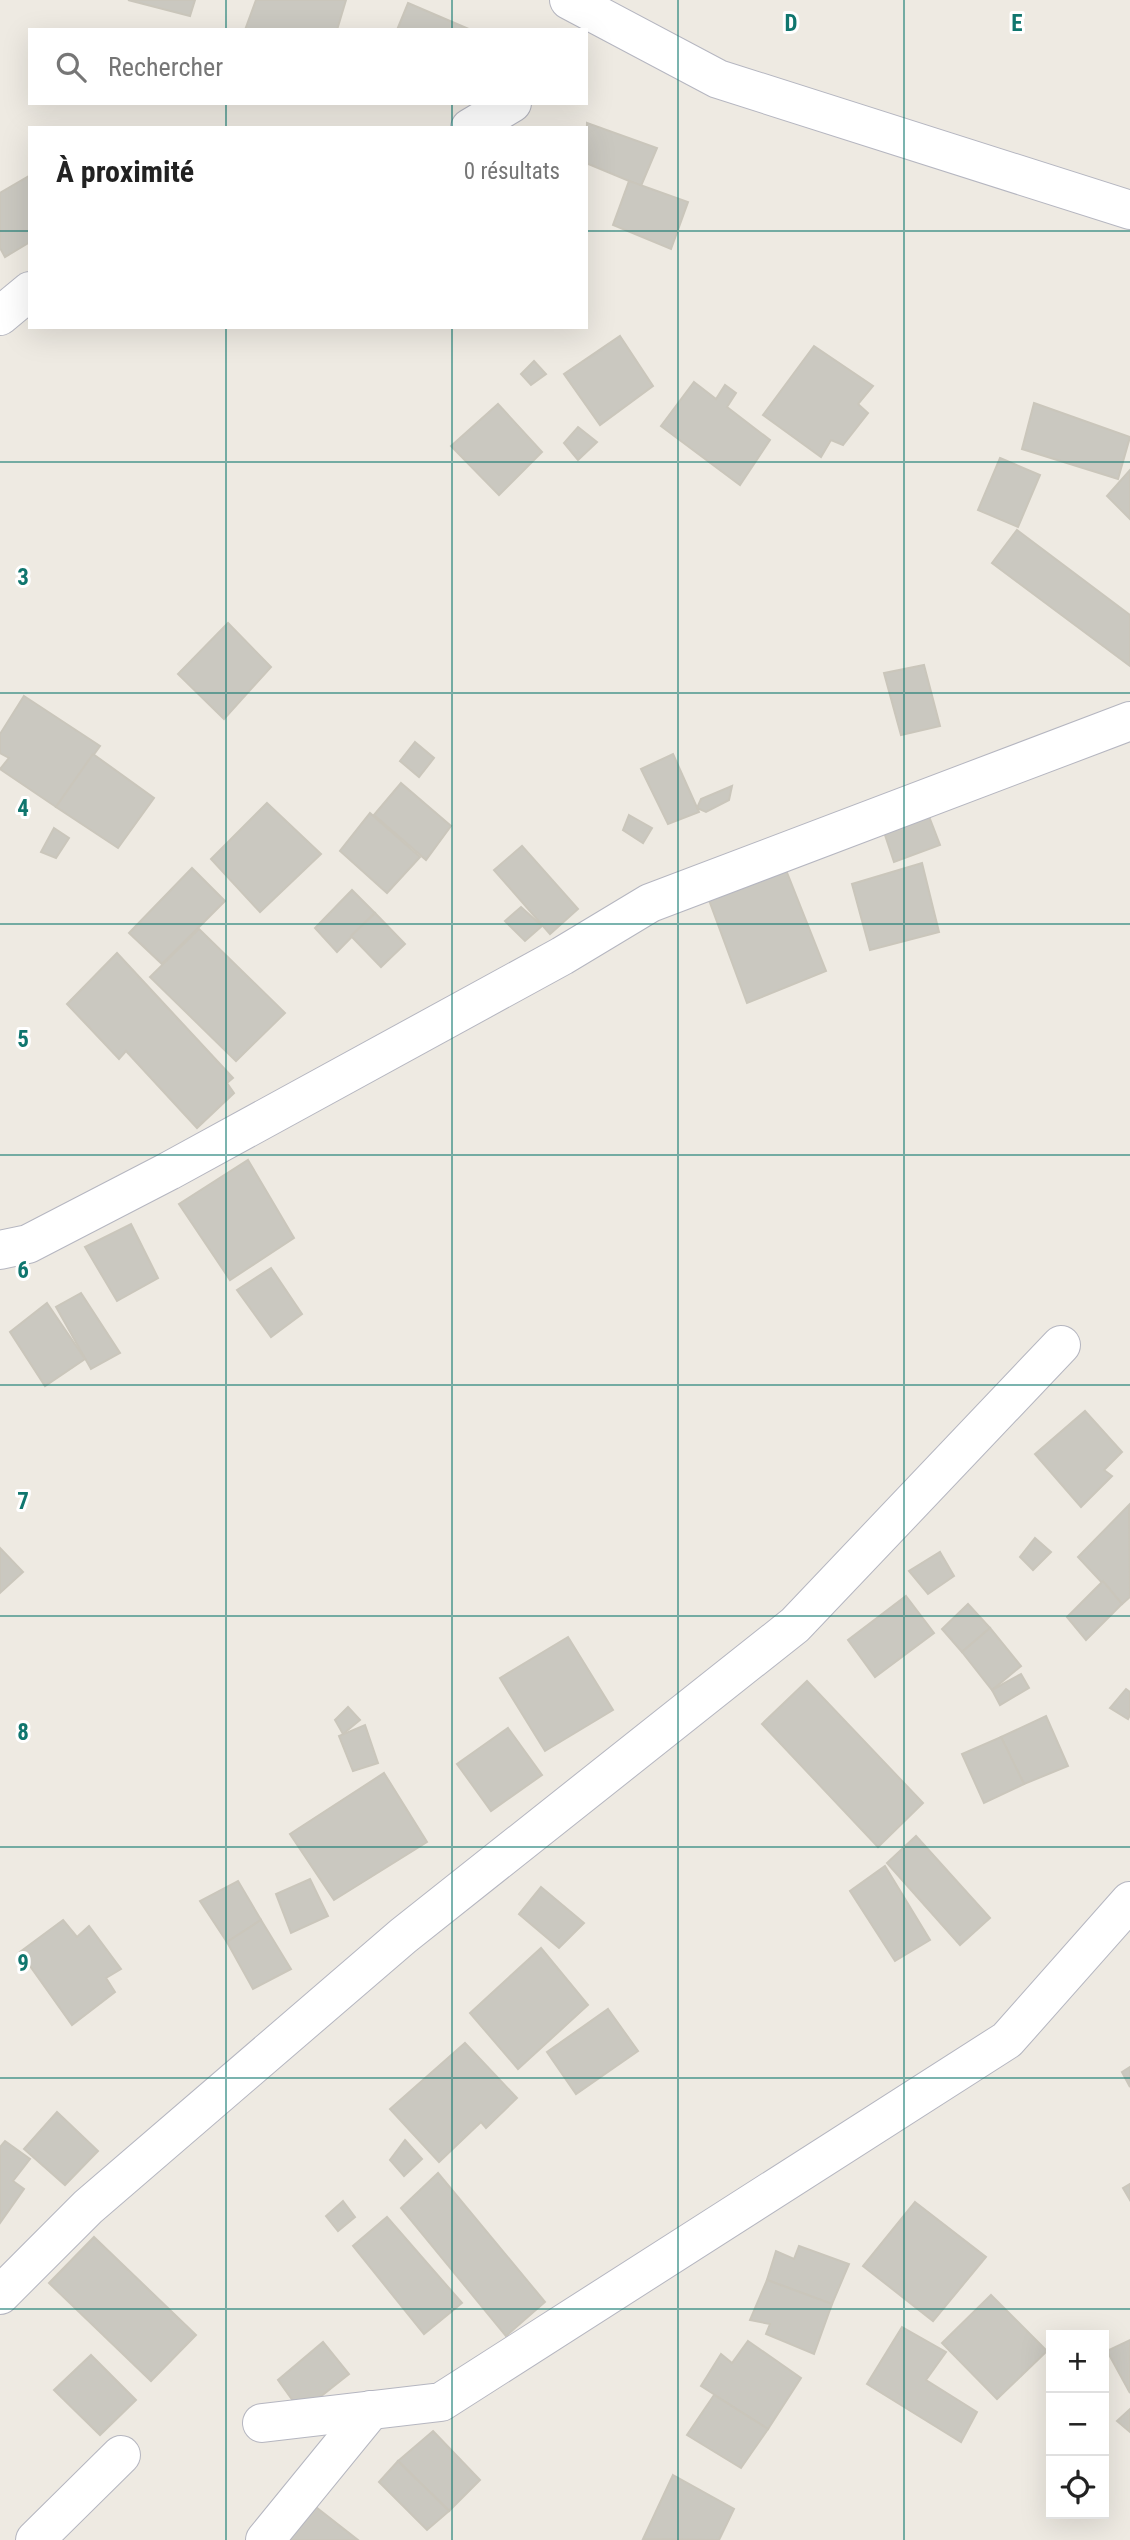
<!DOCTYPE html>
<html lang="fr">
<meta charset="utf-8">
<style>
body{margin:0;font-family:"Roboto Condensed",sans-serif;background:#f6f6f6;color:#222}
.controls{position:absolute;right:21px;bottom:21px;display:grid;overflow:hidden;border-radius:0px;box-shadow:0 7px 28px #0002}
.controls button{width:63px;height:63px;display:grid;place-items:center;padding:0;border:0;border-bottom:2px solid #e0e0e0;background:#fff;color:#222;font:35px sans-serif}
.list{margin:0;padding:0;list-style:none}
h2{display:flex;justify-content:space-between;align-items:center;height:91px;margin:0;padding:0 28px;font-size:30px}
h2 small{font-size:23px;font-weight:400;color:#767676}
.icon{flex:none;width:38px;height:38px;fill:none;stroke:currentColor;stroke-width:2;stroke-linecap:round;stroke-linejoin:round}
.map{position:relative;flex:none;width:1130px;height:2540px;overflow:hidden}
.search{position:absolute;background:#fff;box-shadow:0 7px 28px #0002;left:28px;top:28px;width:560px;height:77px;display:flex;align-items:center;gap:18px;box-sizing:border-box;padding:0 24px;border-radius:0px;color:#767676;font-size:26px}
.panel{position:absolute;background:#fff;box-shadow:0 7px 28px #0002;left:28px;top:126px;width:560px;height:203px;border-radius:0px}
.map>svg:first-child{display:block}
</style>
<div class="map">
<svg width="1130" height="2540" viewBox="0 0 1130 2540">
<rect width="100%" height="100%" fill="#eeeae2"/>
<g fill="#cac8c0" stroke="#cac6bb" stroke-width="2">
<polygon points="128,0 195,0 190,16"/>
<polygon points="256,0 346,0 337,30 245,30"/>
<polygon points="408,3 471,30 397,30"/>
<polygon points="587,123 657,148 641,186 586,163"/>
<polygon points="29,176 30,242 5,257 0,248 0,193"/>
<polygon points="629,181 688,202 671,249 613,225"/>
<polygon points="620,336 653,386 600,425 564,374"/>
<polygon points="814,346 873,386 858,404 868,413 843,445 831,440 821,457 763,415"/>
<polygon points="534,361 546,374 531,385 521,374"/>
<polygon points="694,382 716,399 725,385 736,393 727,407 770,440 740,485 661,426"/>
<polygon points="1034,403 1130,437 1118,479 1022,449"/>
<polygon points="498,404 542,452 499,495 451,446"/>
<polygon points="578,427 597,442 578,460 564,443"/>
<polygon points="1000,458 1040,475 1018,527 978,510"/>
<polygon points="1130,470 1130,519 1107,496"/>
<polygon points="1017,530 1130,615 1130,666 992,563"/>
<polygon points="228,623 271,667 224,719 178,674"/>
<polygon points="924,665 940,726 901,735 884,673"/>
<polygon points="24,696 100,746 56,807 0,769 9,758 0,753 0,734"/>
<polygon points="415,742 434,758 419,777 400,761"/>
<polygon points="93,754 154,798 118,848 56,807"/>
<polygon points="673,754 699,812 668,824 641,769"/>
<polygon points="401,783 451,826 426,860 374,815"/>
<polygon points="732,786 729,800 706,812 697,808 701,799"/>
<polygon points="267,803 321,854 260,912 211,859"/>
<polygon points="925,806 940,845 894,862 880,820"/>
<polygon points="370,813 420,857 387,893 340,851"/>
<polygon points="629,815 652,828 643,843 623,830"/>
<polygon points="54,828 69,838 56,858 41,852"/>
<polygon points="522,846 578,909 550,934 494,870"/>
<polygon points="922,863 939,932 870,950 852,884"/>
<polygon points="192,868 225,901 162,964 129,933"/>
<polygon points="786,870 826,971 747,1003 709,900"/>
<polygon points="352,890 375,913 337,952 315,928"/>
<polygon points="521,907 542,926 525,941 505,921"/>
<polygon points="375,913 405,944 381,967 351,936"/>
<polygon points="199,929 285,1013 236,1061 150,977"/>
<polygon points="117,953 233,1078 227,1083 234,1093 197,1128 126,1051 119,1059 67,1004"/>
<polygon points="248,1160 294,1238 230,1280 179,1204"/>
<polygon points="131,1224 158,1278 117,1301 85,1247"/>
<polygon points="271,1268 302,1314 271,1337 237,1290"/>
<polygon points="81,1293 120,1353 91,1369 56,1307"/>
<polygon points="47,1303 85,1359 45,1386 10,1332"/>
<polygon points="1085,1411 1122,1452 1104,1470 1112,1476 1081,1507 1035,1454"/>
<polygon points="1129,1505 1130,1597 1122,1604 1078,1557"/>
<polygon points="1035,1538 1051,1552 1033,1570 1020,1557"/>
<polygon points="0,1548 23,1572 0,1593"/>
<polygon points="940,1552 954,1576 928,1594 909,1571"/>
<polygon points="1103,1581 1122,1604 1086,1640 1067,1617"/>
<polygon points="906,1596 934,1633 875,1677 848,1640"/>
<polygon points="968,1604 990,1628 962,1652 942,1629"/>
<polygon points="990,1628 1021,1666 992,1690 962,1652"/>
<polygon points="568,1637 613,1710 545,1751 500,1678"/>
<polygon points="1021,1674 1029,1688 1000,1705 992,1690"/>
<polygon points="807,1681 923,1803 878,1847 762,1724"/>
<polygon points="1126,1689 1130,1692 1130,1715 1128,1719 1110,1708"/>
<polygon points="348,1707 360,1720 343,1734 335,1720"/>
<polygon points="1046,1716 1068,1766 1024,1784 1001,1737"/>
<polygon points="365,1725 378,1763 353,1771 339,1736"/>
<polygon points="508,1728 542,1775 491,1811 457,1764"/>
<polygon points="1001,1737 1024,1784 984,1803 962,1754"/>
<polygon points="384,1773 427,1842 334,1900 290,1834"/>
<polygon points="916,1836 990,1918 960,1945 887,1863"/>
<polygon points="885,1866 930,1940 895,1961 850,1891"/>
<polygon points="310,1879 328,1916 291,1933 276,1894"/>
<polygon points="238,1881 261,1920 227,1942 200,1901"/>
<polygon points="541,1887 584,1923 559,1948 519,1914"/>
<polygon points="63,1920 77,1937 89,1926 121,1969 106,1978 115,1992 72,2025 20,1952"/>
<polygon points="261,1920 291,1969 253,1989 227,1942"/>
<polygon points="541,1948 588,2005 518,2069 470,2013"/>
<polygon points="608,2009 638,2051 576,2094 547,2052"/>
<polygon points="465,2043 517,2098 486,2128 481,2122 439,2162 390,2109"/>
<polygon points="1130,2067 1130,2087 1122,2072"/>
<polygon points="57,2112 98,2151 65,2185 24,2149"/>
<polygon points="405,2140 422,2159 404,2176 390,2160"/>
<polygon points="5,2141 30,2159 13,2181 24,2189 0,2223 0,2147"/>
<polygon points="438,2173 545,2302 506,2336 401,2208"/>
<polygon points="1130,2184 1130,2200 1123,2188"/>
<polygon points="343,2201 355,2217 338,2231 326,2216"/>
<polygon points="915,2202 986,2257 933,2321 863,2266"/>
<polygon points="387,2217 462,2303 424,2334 353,2246"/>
<polygon points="94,2237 196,2335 151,2381 49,2283"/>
<polygon points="799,2246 849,2264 832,2304 767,2280 776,2251 794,2259"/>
<polygon points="767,2280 832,2304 814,2354 766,2334 770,2324 750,2320"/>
<polygon points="991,2295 1047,2351 997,2399 942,2343"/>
<polygon points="902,2327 946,2352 926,2380 977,2412 961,2442 867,2384"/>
<polygon points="1130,2340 1130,2393 1107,2351"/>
<polygon points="748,2341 801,2378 768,2429 701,2386 721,2354 732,2363"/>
<polygon points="323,2342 349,2374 301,2412 278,2380"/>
<polygon points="91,2355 136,2400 100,2435 54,2390"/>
<polygon points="714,2395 768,2429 741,2468 687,2435"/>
<polygon points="1130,2409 1130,2432 1117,2421"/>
<polygon points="433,2431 480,2480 449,2511 398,2461"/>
<polygon points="398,2461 449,2511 427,2530 379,2482"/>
<polygon points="673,2475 734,2509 719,2540 643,2539"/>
<polygon points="312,2504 358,2540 286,2540"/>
</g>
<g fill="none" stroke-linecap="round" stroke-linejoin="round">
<defs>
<g id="minor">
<polyline points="569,0 718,79 1130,210"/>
<polyline points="470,128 512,103"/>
<polyline points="0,316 30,291"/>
<polyline points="0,1250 28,1244 169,1171 562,956 650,903 1130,721"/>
<polyline points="0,2295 88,2207 403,1936 795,1625 1061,1345"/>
<polyline points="262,2423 441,2402 1007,2040 1130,1901"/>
<polyline points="35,2540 121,2455"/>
<polyline points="265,2540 371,2410"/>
</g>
</defs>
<use href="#minor" stroke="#b5b6c0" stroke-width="40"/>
<use href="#minor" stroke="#fff" stroke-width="38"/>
</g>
<path fill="none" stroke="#0f766e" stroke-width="2" stroke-opacity="0.55" d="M226,0V30M452,0V30M678,0V2540M904,0V2540M226,103V128M452,103V128M0,231H30M586,231H1130M226,327V2540M452,327V2540M0,462H1130M0,693H1130M0,924H1130M0,1155H1130M0,1385H1130M0,1616H1130M0,1847H1130M0,2078H1130M0,2309H1130"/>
<g font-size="23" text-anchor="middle" font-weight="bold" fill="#0f766e" stroke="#fff" stroke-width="6" stroke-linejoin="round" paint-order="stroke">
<text x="791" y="31">D</text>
<text x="1017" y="31">E</text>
<text x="23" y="585">3</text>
<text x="23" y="816">4</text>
<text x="23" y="1047">5</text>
<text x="23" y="1278">6</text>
<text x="23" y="1509">7</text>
<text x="23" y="1740">8</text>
<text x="23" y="1971">9</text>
</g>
</svg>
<div class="controls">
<button>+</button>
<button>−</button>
<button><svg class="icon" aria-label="locate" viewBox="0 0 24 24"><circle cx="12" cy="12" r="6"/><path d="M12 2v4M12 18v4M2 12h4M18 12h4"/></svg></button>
</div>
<div class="search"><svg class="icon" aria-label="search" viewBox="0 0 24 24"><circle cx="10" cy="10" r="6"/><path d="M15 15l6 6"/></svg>Rechercher</div>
<section class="panel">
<h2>À proximité<small>0 résultats</small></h2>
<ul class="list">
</ul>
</section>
</div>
